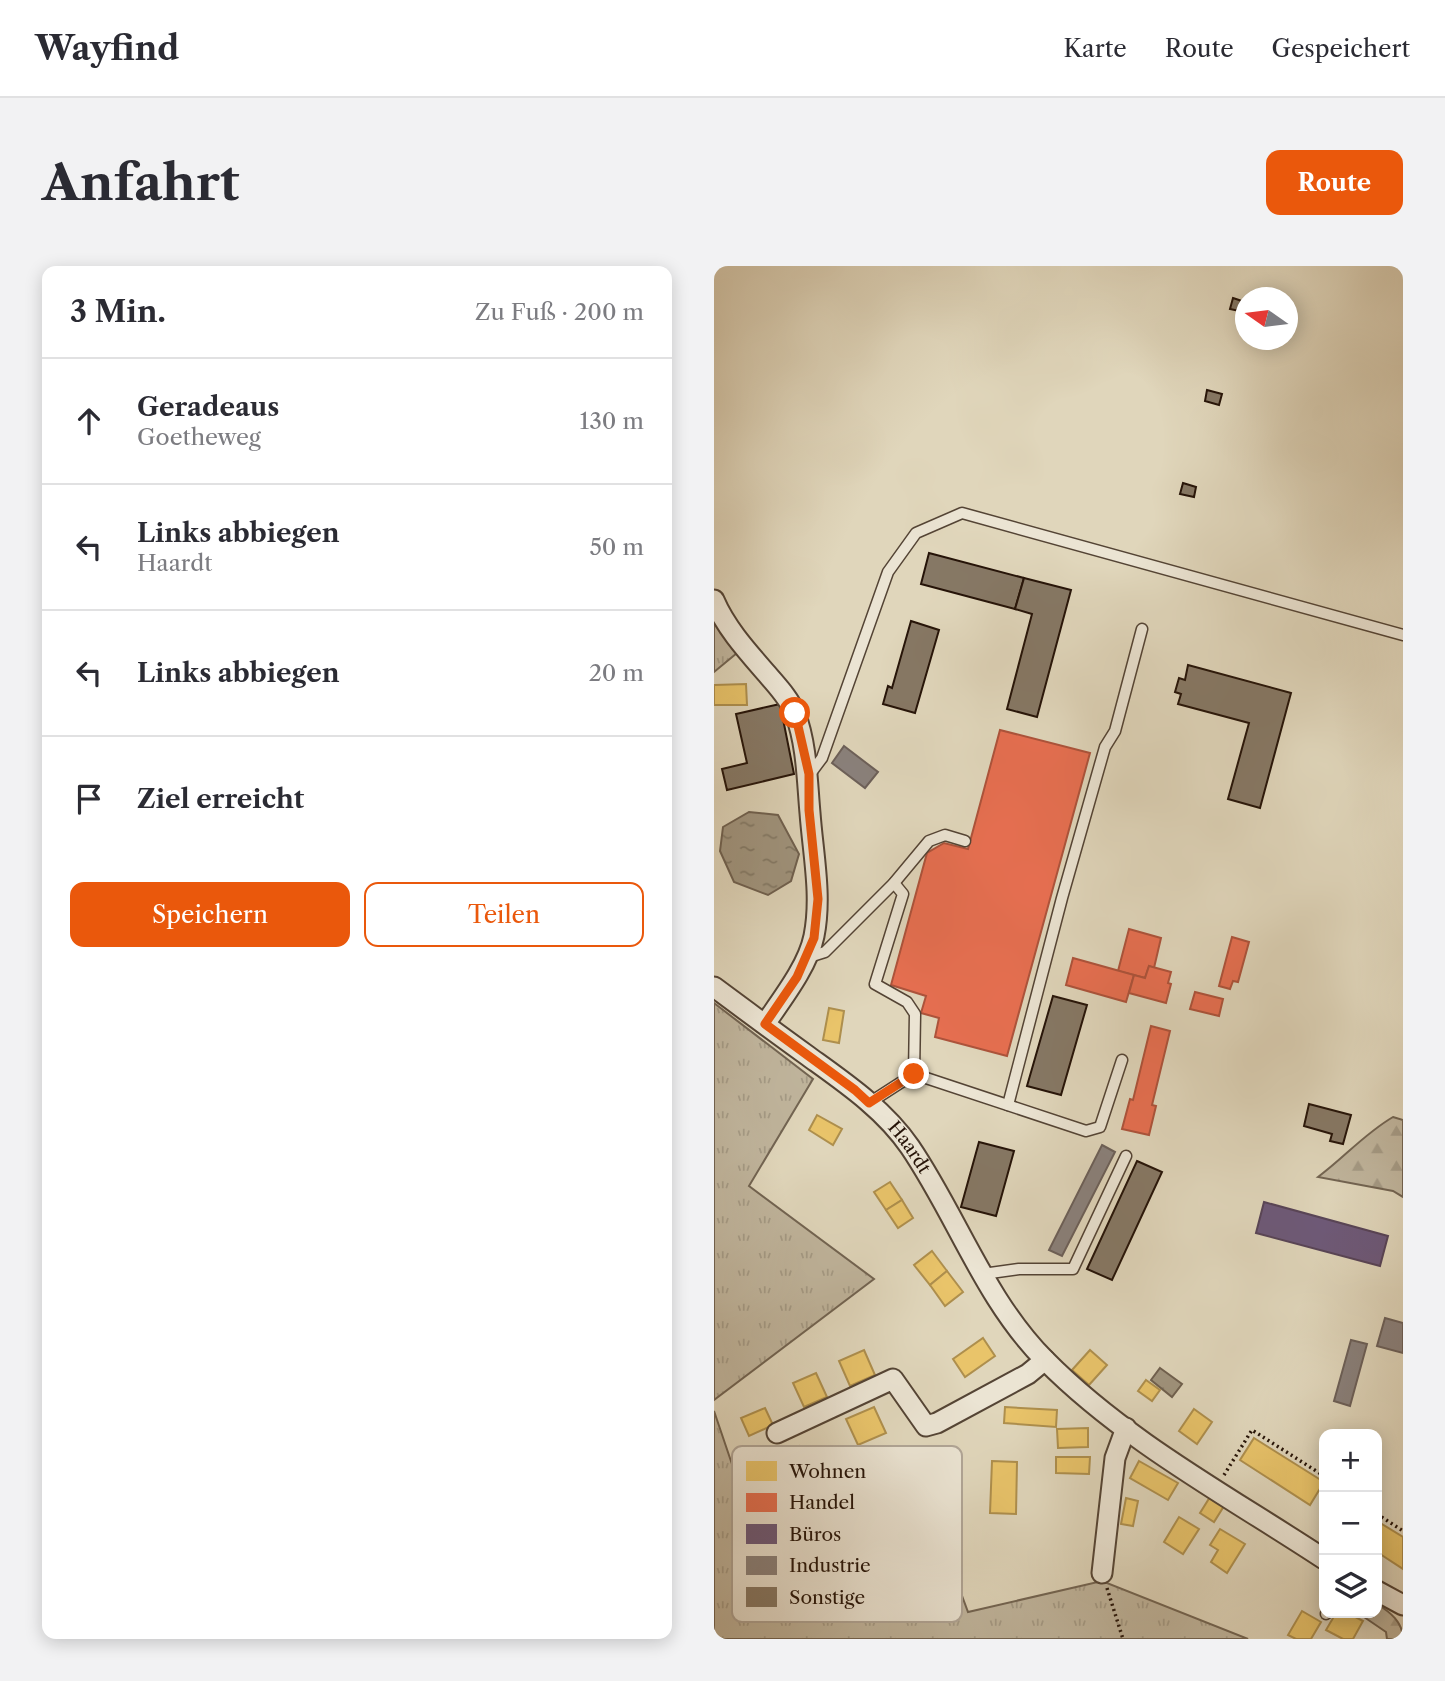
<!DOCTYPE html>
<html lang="de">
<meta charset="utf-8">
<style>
body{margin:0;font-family:"Libre Caslon Text",serif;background:#f2f2f3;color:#2b2b33}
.controls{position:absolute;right:21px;bottom:21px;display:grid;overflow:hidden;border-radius:14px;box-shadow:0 4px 18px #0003}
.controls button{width:63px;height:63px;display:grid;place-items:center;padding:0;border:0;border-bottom:2px solid #e1e1e2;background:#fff;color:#2b2b33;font:35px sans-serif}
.compass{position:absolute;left:521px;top:21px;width:63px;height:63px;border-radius:50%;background:#fff;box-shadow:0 4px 18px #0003;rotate:284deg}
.stop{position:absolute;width:21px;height:21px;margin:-16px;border:5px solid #ea580c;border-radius:50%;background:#fff}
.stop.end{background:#ea580c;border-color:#fff;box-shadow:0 2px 7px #0008}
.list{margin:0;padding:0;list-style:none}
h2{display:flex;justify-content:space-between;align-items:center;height:91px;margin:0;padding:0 28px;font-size:30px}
h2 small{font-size:23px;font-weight:400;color:#7c7c81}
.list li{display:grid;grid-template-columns:46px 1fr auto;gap:21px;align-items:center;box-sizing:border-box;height:126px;padding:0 28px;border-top:2px solid #e1e1e2}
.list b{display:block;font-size:26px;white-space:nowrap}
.list p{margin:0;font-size:23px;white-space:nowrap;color:#7c7c81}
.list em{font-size:23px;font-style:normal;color:#7c7c81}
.actions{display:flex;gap:14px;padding:21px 28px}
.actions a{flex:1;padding:16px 0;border:2px solid #ea580c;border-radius:14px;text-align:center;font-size:24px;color:#ea580c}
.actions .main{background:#ea580c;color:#fff}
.icon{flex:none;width:38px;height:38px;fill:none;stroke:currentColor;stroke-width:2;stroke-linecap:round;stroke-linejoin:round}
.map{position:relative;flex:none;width:689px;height:1373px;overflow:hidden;border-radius:14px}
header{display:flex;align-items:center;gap:42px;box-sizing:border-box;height:98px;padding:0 35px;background:#fff;border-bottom:2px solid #e1e1e2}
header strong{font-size:33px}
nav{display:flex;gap:38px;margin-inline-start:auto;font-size:24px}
.intro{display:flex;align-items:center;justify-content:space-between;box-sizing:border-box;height:168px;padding:0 42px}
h1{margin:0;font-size:49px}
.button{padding:18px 32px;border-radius:14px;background:#ea580c;color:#fff;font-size:24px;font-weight:700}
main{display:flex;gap:42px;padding:0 42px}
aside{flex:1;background:#fff;border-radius:14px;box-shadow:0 4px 18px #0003}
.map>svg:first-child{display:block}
</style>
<header>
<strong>Wayfind</strong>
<nav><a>Karte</a><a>Route</a><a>Gespeichert</a></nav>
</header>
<div class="intro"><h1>Anfahrt</h1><a class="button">Route</a></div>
<main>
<aside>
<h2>3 Min.<small>Zu Fuß · 200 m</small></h2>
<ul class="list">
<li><svg class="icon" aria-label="ahead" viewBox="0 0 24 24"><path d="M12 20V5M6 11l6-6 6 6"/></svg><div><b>Geradeaus</b><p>Goetheweg</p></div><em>130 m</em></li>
<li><svg class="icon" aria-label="left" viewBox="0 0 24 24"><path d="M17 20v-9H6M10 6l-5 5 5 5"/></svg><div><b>Links abbiegen</b><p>Haardt</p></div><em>50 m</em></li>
<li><svg class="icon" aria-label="left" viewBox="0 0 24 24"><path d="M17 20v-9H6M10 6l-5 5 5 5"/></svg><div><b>Links abbiegen</b></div><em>20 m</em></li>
<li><svg class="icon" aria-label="arrive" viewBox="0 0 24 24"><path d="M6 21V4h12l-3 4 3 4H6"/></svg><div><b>Ziel erreicht</b></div></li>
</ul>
<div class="actions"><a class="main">Speichern</a><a>Teilen</a></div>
</aside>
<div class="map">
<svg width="689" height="1373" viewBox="0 0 689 1373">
<defs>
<pattern id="grass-tufts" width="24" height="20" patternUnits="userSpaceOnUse" patternTransform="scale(1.75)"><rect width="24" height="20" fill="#c0b59d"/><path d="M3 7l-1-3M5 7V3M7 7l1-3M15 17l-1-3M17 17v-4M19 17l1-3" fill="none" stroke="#a59b86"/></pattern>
<pattern id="forest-firs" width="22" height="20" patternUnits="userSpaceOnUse" patternTransform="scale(1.75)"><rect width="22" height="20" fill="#c0b59d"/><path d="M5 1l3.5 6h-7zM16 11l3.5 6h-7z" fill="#a59b86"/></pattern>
<pattern id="water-ripples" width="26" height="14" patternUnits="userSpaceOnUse" patternTransform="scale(1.75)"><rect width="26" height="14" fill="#a0947e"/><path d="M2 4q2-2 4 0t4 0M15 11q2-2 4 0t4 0" fill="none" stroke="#827865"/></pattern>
</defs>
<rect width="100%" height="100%" fill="#e0d6bb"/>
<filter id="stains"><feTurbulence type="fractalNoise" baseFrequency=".00286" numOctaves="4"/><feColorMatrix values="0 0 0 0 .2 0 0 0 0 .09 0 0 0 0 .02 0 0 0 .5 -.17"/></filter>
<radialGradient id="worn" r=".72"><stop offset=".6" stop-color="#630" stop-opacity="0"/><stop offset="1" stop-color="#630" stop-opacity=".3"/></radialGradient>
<g fill="url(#grass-tufts)" stroke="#726452" stroke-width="2">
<polygon points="0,344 23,387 0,406"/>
<polygon points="0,737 99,813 35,920 160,1013 0,1134"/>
<polygon points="0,1145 42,1269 196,1189 254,1346 388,1315 534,1373 0,1373"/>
</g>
<g fill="url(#forest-firs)" stroke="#726452" stroke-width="2">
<path d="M679,851L689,854V931L679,925L604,911C631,891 650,868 679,851Z"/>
<path d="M663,1338C676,1346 689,1356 689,1373H673L672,1366L650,1351L652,1347H663Z"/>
</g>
<g fill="url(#water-ripples)" stroke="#6f604f" stroke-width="2">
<polygon points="35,546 64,549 85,588 77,615 54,629 20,616 6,585 9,561"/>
<polygon points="446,1102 468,1118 458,1131 437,1114"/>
</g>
<g fill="#e9c46a" stroke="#ae8f4d" stroke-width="2">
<polygon points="32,418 33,439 0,439 0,419"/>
<polygon points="115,742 130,745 125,777 109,774"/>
<polygon points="103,849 128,863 119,879 95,864"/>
<polygon points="176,916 188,934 172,944 160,926"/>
<polygon points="188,934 199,952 184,962 172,944"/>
<polygon points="218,985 233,1005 216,1019 200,999"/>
<polygon points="233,1005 249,1026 231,1040 216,1019"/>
<polygon points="269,1072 281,1090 251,1111 239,1093"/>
<polygon points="150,1084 161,1109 136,1120 125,1095"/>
<polygon points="376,1084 393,1099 375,1119 358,1104"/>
<polygon points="102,1107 113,1131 90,1141 79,1117"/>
<polygon points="432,1114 446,1124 438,1135 424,1125"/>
<polygon points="160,1141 172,1167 144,1179 132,1153"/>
<polygon points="291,1141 343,1144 342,1161 290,1157"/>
<polygon points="51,1142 59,1159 35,1170 27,1152"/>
<polygon points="480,1143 498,1156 483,1178 465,1165"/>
<polygon points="374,1162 374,1181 344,1182 343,1163"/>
<polygon points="540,1172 610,1216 596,1239 526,1194"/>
<polygon points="85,1180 95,1201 62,1216 53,1195"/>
<polygon points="342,1191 376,1191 375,1208 342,1207"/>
<polygon points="278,1195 303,1196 302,1248 276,1247"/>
<polygon points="425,1195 464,1217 454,1234 416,1212"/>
<polygon points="496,1231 510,1240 500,1256 486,1247"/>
<polygon points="412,1232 424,1235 419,1260 407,1258"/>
<polygon points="465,1251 485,1263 469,1288 450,1276"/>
<polygon points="663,1255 689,1271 689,1303 663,1286"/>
<polygon points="506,1263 531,1278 513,1307 497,1296 504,1284 496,1279"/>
<polygon points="588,1345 607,1356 597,1373 582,1373 574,1369"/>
<polygon points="622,1347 634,1347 649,1355 639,1373 629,1373 612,1364"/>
</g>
<g fill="#e76f51" stroke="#ad533b" stroke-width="2">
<polygon points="286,464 376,487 293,790 221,771 225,752 207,747 212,730 177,719 213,587 230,577 254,583"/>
<polygon points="415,663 447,672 440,702 435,700 431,712 404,705"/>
<polygon points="518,671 535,676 524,716 519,715 516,723 505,720"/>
<polygon points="359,692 420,709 412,736 352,719"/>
<polygon points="435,700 457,706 454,717 457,718 452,737 415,727 420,709 431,712"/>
<polygon points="481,726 509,733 505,750 476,743"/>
<polygon points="437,760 456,765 438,839 442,840 435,869 408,863 416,833 419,834"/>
</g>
<polygon fill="#6d597a" stroke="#574458" stroke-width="2" points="550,936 674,970 666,1000 542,967"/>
<g fill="#8a817c" stroke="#6c6059" stroke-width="2">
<polygon points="130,480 164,506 151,522 118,497"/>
<polygon points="388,879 401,886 348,990 335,984"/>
<polygon points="671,1052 689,1057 689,1087 663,1080"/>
<polygon points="637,1074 653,1078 636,1140 620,1135"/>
</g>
<g fill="#867865" stroke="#251308" stroke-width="2">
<polygon points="519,32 531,36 530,46 516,43"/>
<polygon points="493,124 508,128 505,139 491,135"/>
<polygon points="469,217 482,221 480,231 466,228"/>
<polygon points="215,287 310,312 301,343 207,318"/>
<polygon points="310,312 357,324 323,451 293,443 318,348 301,343"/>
<polygon points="197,355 225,364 201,447 169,438 174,420 178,422"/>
<polygon points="474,399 577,427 546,542 514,533 535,457 464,438 467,428 461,426 465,412 471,414"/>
<polygon points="66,438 80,508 13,524 8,503 33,497 22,448"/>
<polygon points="339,730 373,739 347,829 313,820"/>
<polygon points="595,838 637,849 629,878 616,875 618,868 590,860"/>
<polygon points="265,876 300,885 282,950 247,941"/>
<polygon points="423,895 448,906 398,1014 373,1003"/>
</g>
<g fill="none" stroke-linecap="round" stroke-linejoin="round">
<defs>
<g id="lane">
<polyline points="96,508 108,492 174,306 202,267 248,247 689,369"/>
<polyline points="180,617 189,628 161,718 193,736 201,748 200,808"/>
<polyline points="95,691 111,686 180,617 215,575 231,569 251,575"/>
<polyline points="155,837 200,808 372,865 386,861 408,794"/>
<polyline points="294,839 348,632 391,481 401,465 428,363"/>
<polyline points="269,1008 305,1003 359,1003 412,890"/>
<polyline points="612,1348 613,1347"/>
</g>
<g id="street">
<path d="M0,334C12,362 33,385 53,408C63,420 75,432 81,447C93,479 93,514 96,547C99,588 108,630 100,670C94,700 68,733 51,758"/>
<path id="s1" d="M0,721C31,744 62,767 94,790C130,816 170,843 196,881C243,950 271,1034 331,1094C411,1175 516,1231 610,1293"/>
<polyline points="63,1167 179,1113 212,1160 223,1157 314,1108 331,1094"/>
<polyline points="388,1307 401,1192 412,1162"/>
<polyline points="663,1325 689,1339"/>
</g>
</defs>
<use href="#lane" stroke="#544435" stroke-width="13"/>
<use href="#street" stroke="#544435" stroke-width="23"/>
<g stroke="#251308" stroke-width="3.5" stroke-dasharray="2 3.5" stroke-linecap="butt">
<polyline points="510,1209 538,1164 610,1210"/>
<polyline points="663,1248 689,1265"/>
<polyline points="393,1322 409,1373"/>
</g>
<use href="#lane" stroke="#ebe4d3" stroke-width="10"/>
<use href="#street" stroke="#ebe4d3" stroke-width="19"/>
</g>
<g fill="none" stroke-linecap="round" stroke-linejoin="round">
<polyline stroke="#ea580c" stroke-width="9" points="81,447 95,508 95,544 104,633 100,672 83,711 51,758 141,824 155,837 200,808"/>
</g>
<g text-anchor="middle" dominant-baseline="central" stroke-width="7" stroke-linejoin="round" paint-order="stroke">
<g font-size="18" fill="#251308" stroke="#ebe4d3">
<text stroke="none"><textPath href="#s1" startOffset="254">Haardt</textPath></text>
</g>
</g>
<rect x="18" y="1180" width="230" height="176" rx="10" fill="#ebe4d3" stroke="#b0a596" stroke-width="2"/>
<rect x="32" y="1195" width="31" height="20" fill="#e9c46a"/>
<rect x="32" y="1227" width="31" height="19" fill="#e76f51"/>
<rect x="32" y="1258" width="31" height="20" fill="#6d597a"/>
<rect x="32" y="1290" width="31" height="19" fill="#8a817c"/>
<rect x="32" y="1321" width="31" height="20" fill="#867865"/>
<g font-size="19" fill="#251308">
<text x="75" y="1212">Wohnen</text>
<text x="75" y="1243">Handel</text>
<text x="75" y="1275">Büros</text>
<text x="75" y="1306">Industrie</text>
<text x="75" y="1338">Sonstige</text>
</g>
<rect width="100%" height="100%" filter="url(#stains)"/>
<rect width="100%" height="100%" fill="url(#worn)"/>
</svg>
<div class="controls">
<button>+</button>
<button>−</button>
<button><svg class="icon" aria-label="layers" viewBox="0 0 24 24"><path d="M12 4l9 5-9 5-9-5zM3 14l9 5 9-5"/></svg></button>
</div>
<svg class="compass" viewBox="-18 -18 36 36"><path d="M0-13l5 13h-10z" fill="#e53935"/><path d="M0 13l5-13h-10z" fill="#7c7c81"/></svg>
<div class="stop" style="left:81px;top:447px"></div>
<div class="stop end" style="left:200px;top:808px"></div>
</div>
</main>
